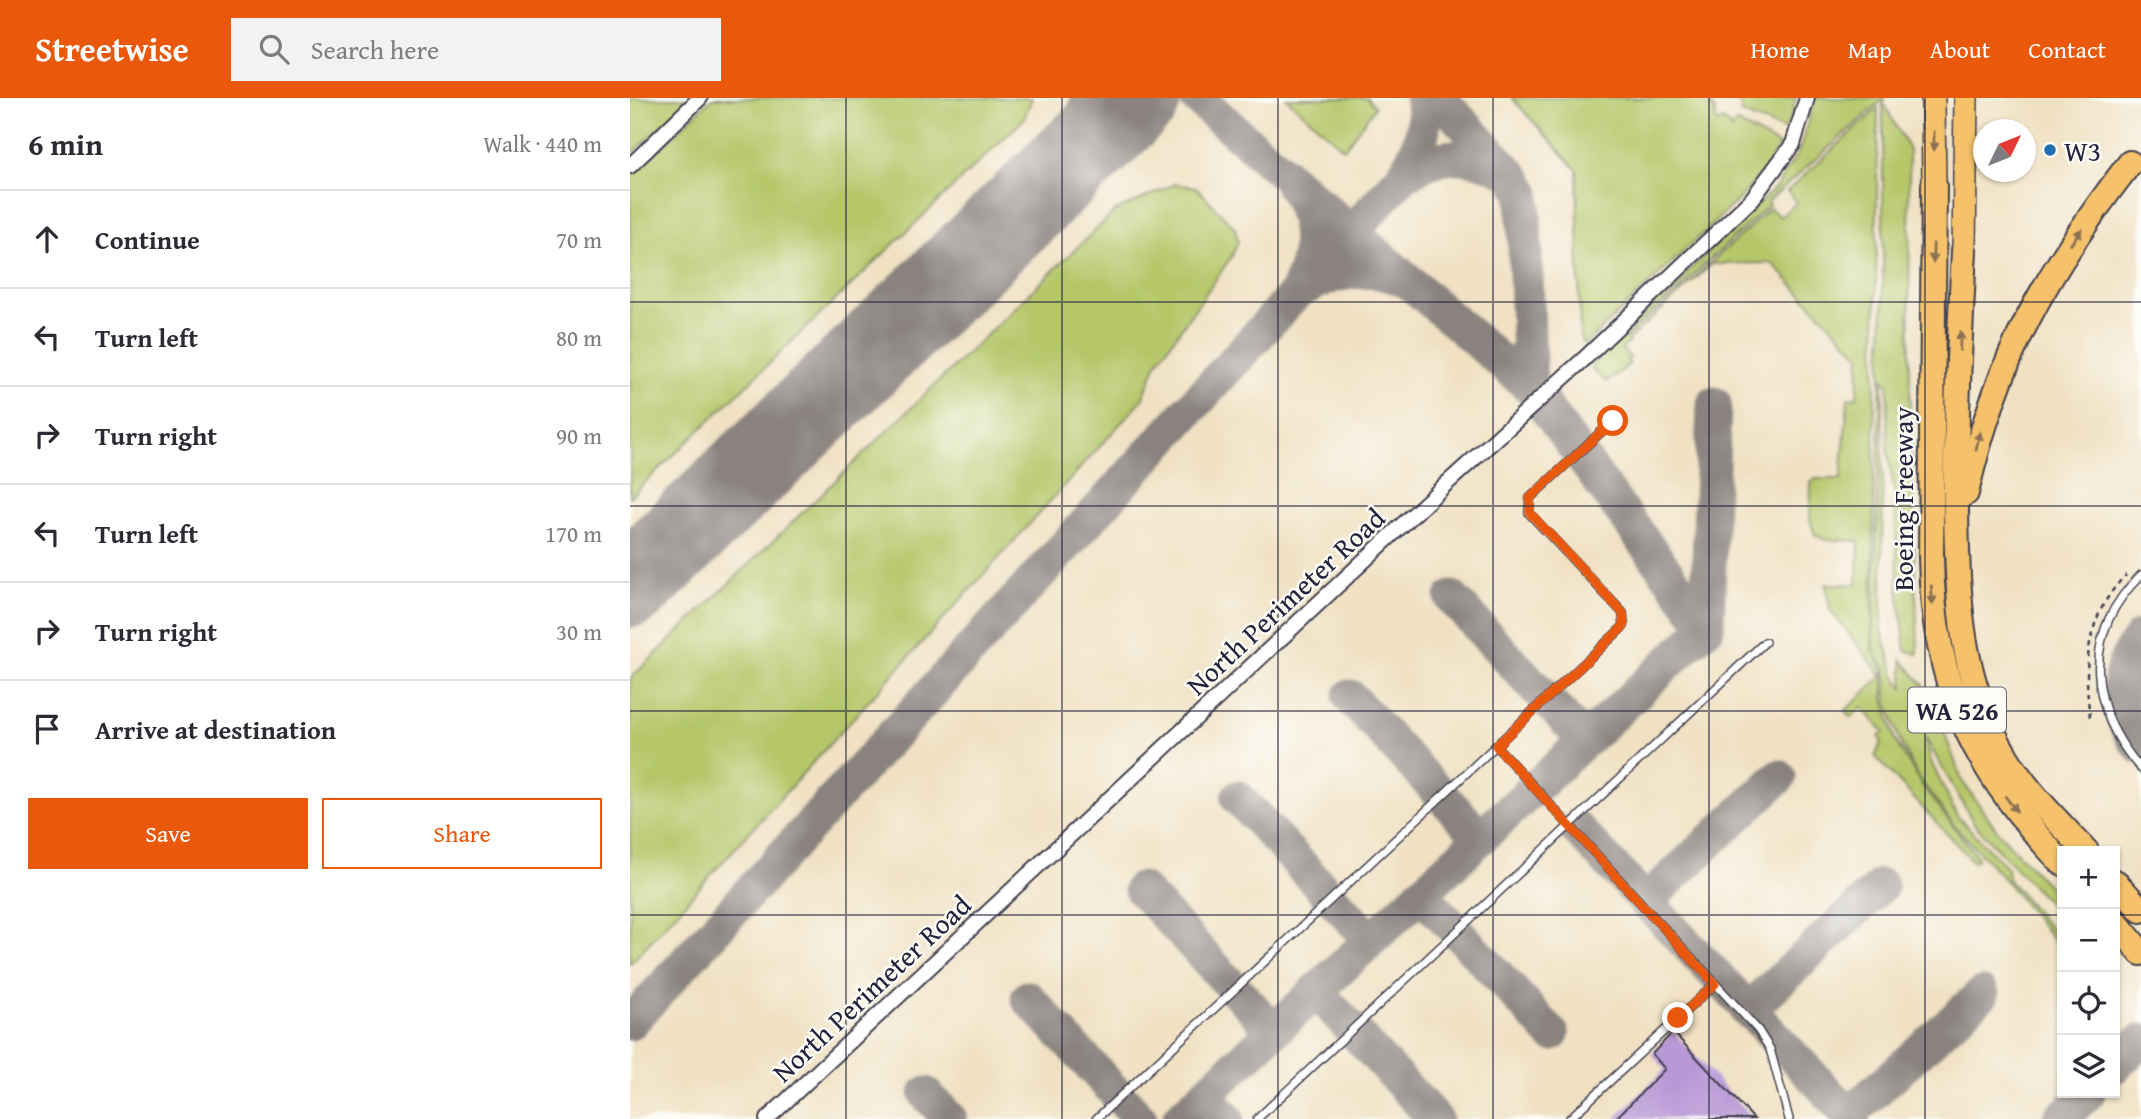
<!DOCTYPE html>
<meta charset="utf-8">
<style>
body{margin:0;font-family:"Gentium Book Plus",serif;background:#f2f2f3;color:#2b2b33}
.controls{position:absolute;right:21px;bottom:21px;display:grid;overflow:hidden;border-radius:0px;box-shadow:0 2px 5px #0004}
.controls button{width:63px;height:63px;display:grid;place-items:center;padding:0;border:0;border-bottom:2px solid #e1e1e2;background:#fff;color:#2b2b33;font:35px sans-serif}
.compass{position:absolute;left:1343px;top:21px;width:63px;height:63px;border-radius:50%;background:#fff;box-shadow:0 2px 5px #0004;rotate:47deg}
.stop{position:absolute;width:21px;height:21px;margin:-16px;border:5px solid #ea580c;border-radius:50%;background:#fff}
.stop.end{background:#ea580c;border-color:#fff;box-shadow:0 2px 7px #0008}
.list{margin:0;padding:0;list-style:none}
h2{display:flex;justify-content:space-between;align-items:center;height:91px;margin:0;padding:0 28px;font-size:30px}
h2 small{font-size:23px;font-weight:400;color:#7c7c81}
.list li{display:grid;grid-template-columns:46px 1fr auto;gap:21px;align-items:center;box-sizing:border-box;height:98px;padding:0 28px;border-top:2px solid #e1e1e2}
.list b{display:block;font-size:26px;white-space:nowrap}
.list em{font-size:23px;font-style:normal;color:#7c7c81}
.actions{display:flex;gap:14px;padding:21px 28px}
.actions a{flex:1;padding:16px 0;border:2px solid #ea580c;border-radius:0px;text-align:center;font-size:24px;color:#ea580c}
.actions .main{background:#ea580c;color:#fff}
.icon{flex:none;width:38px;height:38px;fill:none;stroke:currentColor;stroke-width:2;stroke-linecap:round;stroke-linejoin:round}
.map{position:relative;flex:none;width:1511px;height:1021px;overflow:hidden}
header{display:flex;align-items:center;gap:42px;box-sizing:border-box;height:98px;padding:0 35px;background:#ea580c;color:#fff}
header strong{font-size:33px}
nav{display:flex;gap:38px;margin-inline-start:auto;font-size:24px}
.search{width:490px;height:63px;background:#f2f2f3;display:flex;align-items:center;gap:18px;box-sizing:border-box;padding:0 24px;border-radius:0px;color:#7c7c81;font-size:26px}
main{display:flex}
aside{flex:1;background:#fff}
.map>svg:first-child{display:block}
</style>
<header>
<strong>Streetwise</strong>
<div class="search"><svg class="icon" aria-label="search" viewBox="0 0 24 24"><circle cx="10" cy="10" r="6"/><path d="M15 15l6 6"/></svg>Search here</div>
<nav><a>Home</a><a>Map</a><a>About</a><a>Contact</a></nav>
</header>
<main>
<aside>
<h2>6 min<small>Walk · 440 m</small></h2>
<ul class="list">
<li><svg class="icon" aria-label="ahead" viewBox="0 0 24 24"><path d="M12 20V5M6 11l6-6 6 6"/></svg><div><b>Continue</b></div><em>70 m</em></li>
<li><svg class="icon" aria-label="left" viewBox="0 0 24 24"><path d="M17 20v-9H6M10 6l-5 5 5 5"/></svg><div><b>Turn left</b></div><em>80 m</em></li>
<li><svg class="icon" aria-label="right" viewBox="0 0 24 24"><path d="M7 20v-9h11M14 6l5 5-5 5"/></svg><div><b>Turn right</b></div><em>90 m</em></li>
<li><svg class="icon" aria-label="left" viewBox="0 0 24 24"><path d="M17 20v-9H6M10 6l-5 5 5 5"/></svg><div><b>Turn left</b></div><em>170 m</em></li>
<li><svg class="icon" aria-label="right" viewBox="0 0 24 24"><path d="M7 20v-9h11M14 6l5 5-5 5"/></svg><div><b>Turn right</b></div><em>30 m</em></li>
<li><svg class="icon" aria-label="arrive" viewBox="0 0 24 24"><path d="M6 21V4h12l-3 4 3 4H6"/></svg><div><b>Arrive at destination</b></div></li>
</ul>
<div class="actions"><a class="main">Save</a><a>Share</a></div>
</aside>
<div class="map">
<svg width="1511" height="1021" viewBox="0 0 1511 1021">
<rect width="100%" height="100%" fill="#fdfcf7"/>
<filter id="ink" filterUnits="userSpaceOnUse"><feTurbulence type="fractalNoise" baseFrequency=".0143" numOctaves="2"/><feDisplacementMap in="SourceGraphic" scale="14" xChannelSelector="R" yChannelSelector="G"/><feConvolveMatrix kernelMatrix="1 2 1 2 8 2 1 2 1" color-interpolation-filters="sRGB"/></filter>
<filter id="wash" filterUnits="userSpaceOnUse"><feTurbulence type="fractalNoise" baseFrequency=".00686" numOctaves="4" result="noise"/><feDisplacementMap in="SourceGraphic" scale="28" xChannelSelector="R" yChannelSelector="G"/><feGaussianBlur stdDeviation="1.57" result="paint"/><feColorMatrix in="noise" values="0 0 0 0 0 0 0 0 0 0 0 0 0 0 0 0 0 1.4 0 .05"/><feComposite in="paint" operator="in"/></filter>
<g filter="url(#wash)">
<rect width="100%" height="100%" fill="#f0e1c3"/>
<g fill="#b6c76a" stroke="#6c7452" stroke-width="2">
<polygon points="0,0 55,0 55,5 0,58"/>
<polygon points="82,0 402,0 394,21 0,399 0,79"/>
<polygon points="656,0 737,0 745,9 714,51"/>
<polygon points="882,0 1080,0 1081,11 1084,10 1087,25 1093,22 1102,31 1106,24 1149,47 1134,74 1108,102 956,246 952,244 950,236 947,72"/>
<polygon points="1100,0 1166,0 1162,18 1154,32 1110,15 1112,8"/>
<polygon points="1185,0 1255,0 1145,97 1138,104 1139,107 996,239 999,244 992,251 1000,260 997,263 1000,266 977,284 962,272 963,265 1146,89 1169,53"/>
<polygon points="1253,4 1279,52 1280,310 1288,556 1276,553 1269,498 1264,390 1257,350 1258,287 1253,281 1252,533 1265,577 1274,591 1272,562 1300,595 1332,683 1370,736 1432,803 1432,819 1345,727 1295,639 1302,666 1327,718 1377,770 1378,781 1432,844 1432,852 1370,776 1323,726 1288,679 1270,643 1257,603 1256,570 1246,559 1243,545 1253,209"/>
<polygon points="1248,10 1242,551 1254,572 1254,601 1265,642 1293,689 1348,760 1343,764 1245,658 1252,644 1249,639 1254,634 1232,609 1221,619 1215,613 1252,578 1200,512 1196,486 1227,486 1229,443 1195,442 1185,437 1180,422 1181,385 1184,381 1211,381 1218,300 1227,299 1230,258 1142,165 1082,166 999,241 1140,110 1150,119 1167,104 1157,93"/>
<polygon points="545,86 566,89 605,130 608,144 602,158 527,265 512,302 0,866 0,581 485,113"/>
</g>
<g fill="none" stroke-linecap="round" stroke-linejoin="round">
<g stroke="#89827f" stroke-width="35">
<polyline points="809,0 885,80 893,94 900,289"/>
<polyline points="434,71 448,39 458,0"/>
<path d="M771,80C803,55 838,52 874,72"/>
<path d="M661,85C682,115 686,154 669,187"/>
<path d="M673,191C704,173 743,166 776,183"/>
<polyline points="822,500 955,643"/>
<polyline points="1077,529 1084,306"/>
<path d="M1511,539C1484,571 1482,617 1511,649"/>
<polyline points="720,599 851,740"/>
<polyline points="608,700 740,841"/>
<polyline points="947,731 1223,1021"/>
<polyline points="511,791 644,933"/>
<polyline points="791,795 922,936"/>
<polyline points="1015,804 1149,679"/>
<polyline points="686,893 805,1021"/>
<polyline points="398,900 510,1021"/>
<polyline points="1117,913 1251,788"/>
<path d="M0,925L771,80C787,57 799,29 792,0"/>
<polyline points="1485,968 1511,943"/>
<polyline points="296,996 320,1021"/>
<polyline points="575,997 597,1021"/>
<polyline points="1219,1017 1352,896"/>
<polyline points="549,1021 1077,529 900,289 567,0"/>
<polyline points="1430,1021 1458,995"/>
</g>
<polyline stroke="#89827f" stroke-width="86" points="0,487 508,0"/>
</g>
<g id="blocks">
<polygon fill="#b898d6" points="1043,934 1124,1021 985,1021 1035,971 1022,956"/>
</g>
</g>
<g filter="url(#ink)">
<use href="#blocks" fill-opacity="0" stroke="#413f4f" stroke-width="2"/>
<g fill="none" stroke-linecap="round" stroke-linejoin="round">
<defs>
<g id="service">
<path d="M1511,477C1450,536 1459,611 1511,671"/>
<polyline points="866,648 1128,932 1140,951 1159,1021"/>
<polyline points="466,1021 994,528 993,515 899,415 900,400 983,323"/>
<polyline points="627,1021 1135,544"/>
<polyline points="939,1021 1085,886"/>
</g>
<g id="minor">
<polyline points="0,68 70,0"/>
<polyline points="137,1021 815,387 954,261 1122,101 1163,46 1177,0"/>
</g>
<g id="trunk">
<polyline points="1303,0 1304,87"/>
<polyline points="1334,152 1336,0"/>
</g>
<g id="motorway">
<path d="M1304,87L1301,459C1303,589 1344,672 1432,765"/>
<path d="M1334,152C1330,239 1325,326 1326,413C1328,502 1329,581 1377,660C1398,695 1429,724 1456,753"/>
<path d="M1336,395C1367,260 1416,174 1500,65"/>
<polyline points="1485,784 1511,812"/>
<polyline points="1485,823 1511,855"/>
</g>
</defs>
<use href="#service" stroke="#413f4f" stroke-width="10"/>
<use href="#minor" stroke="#413f4f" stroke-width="18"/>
<use href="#trunk" stroke="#413f4f" stroke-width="26"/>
<use href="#motorway" stroke="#413f4f" stroke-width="28"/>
<path stroke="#413f4f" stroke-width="2.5" stroke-dasharray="5 5" stroke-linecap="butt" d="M1460,619C1453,566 1456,517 1496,477"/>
<use href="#service" stroke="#fff" stroke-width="7"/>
<use href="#minor" stroke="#fff" stroke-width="14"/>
<use href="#trunk" stroke="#f5c16b" stroke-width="23"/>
<use href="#motorway" stroke="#f5c16b" stroke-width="24"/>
</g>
<defs><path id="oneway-solid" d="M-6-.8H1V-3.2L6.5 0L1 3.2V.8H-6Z" transform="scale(1.75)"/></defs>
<g fill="#8c7253">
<use href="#oneway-solid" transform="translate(1304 43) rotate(90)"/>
<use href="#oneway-solid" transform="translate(1446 139) rotate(-55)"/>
<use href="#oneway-solid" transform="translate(1303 155) rotate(91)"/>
<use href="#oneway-solid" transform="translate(1330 243) rotate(-88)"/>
<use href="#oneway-solid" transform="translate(1348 343) rotate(-77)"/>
<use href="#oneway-solid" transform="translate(1302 497) rotate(86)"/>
<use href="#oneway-solid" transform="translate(1381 706) rotate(52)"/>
</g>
</g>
<g fill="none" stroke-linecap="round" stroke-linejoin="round" filter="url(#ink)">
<polyline stroke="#ea580c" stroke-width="9" points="983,323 900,400 900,415 993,515 994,528 866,648 1085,886 1048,920"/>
</g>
<path fill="none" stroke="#22223b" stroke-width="2" stroke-opacity="0.55" d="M216,0V1021M432,0V1021M648,0V1021M863,0V1021M1079,0V1021M1295,0V1021M0,204H1511M0,408H1511M0,613H1511M0,817H1432M1485,817H1511"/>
<circle fill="#1f6fb2" stroke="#fdfcf7" stroke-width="2.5" cx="1420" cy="52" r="7"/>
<g text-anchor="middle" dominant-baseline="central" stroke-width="5" stroke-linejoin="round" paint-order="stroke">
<rect fill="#fdfcf7" stroke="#646373" stroke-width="2" x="1278" y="589.5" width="98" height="45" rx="5"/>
<g font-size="26" font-weight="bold" fill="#22223b">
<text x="1327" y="612">WA 526</text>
</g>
<g font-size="28" fill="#22223b" stroke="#fdfcf7" text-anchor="start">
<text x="1434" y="52">W3</text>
</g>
<g font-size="28" fill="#22223b" stroke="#fdfcf7">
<text transform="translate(1272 401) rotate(-90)">Boeing Freeway</text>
<text transform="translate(655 503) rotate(-43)">North Perimeter Road</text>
<text transform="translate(241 890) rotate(-43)">North Perimeter Road</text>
</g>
</g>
</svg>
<div class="controls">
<button>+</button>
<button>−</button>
<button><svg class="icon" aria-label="locate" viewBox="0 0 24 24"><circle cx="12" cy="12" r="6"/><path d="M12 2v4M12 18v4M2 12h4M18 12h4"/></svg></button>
<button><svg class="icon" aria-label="layers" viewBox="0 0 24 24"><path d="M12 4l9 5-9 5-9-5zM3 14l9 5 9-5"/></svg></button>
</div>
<svg class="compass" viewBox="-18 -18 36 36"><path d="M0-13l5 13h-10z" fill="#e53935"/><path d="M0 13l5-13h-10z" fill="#7c7c81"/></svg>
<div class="stop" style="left:983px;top:323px"></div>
<div class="stop end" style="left:1048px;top:920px"></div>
</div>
</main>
